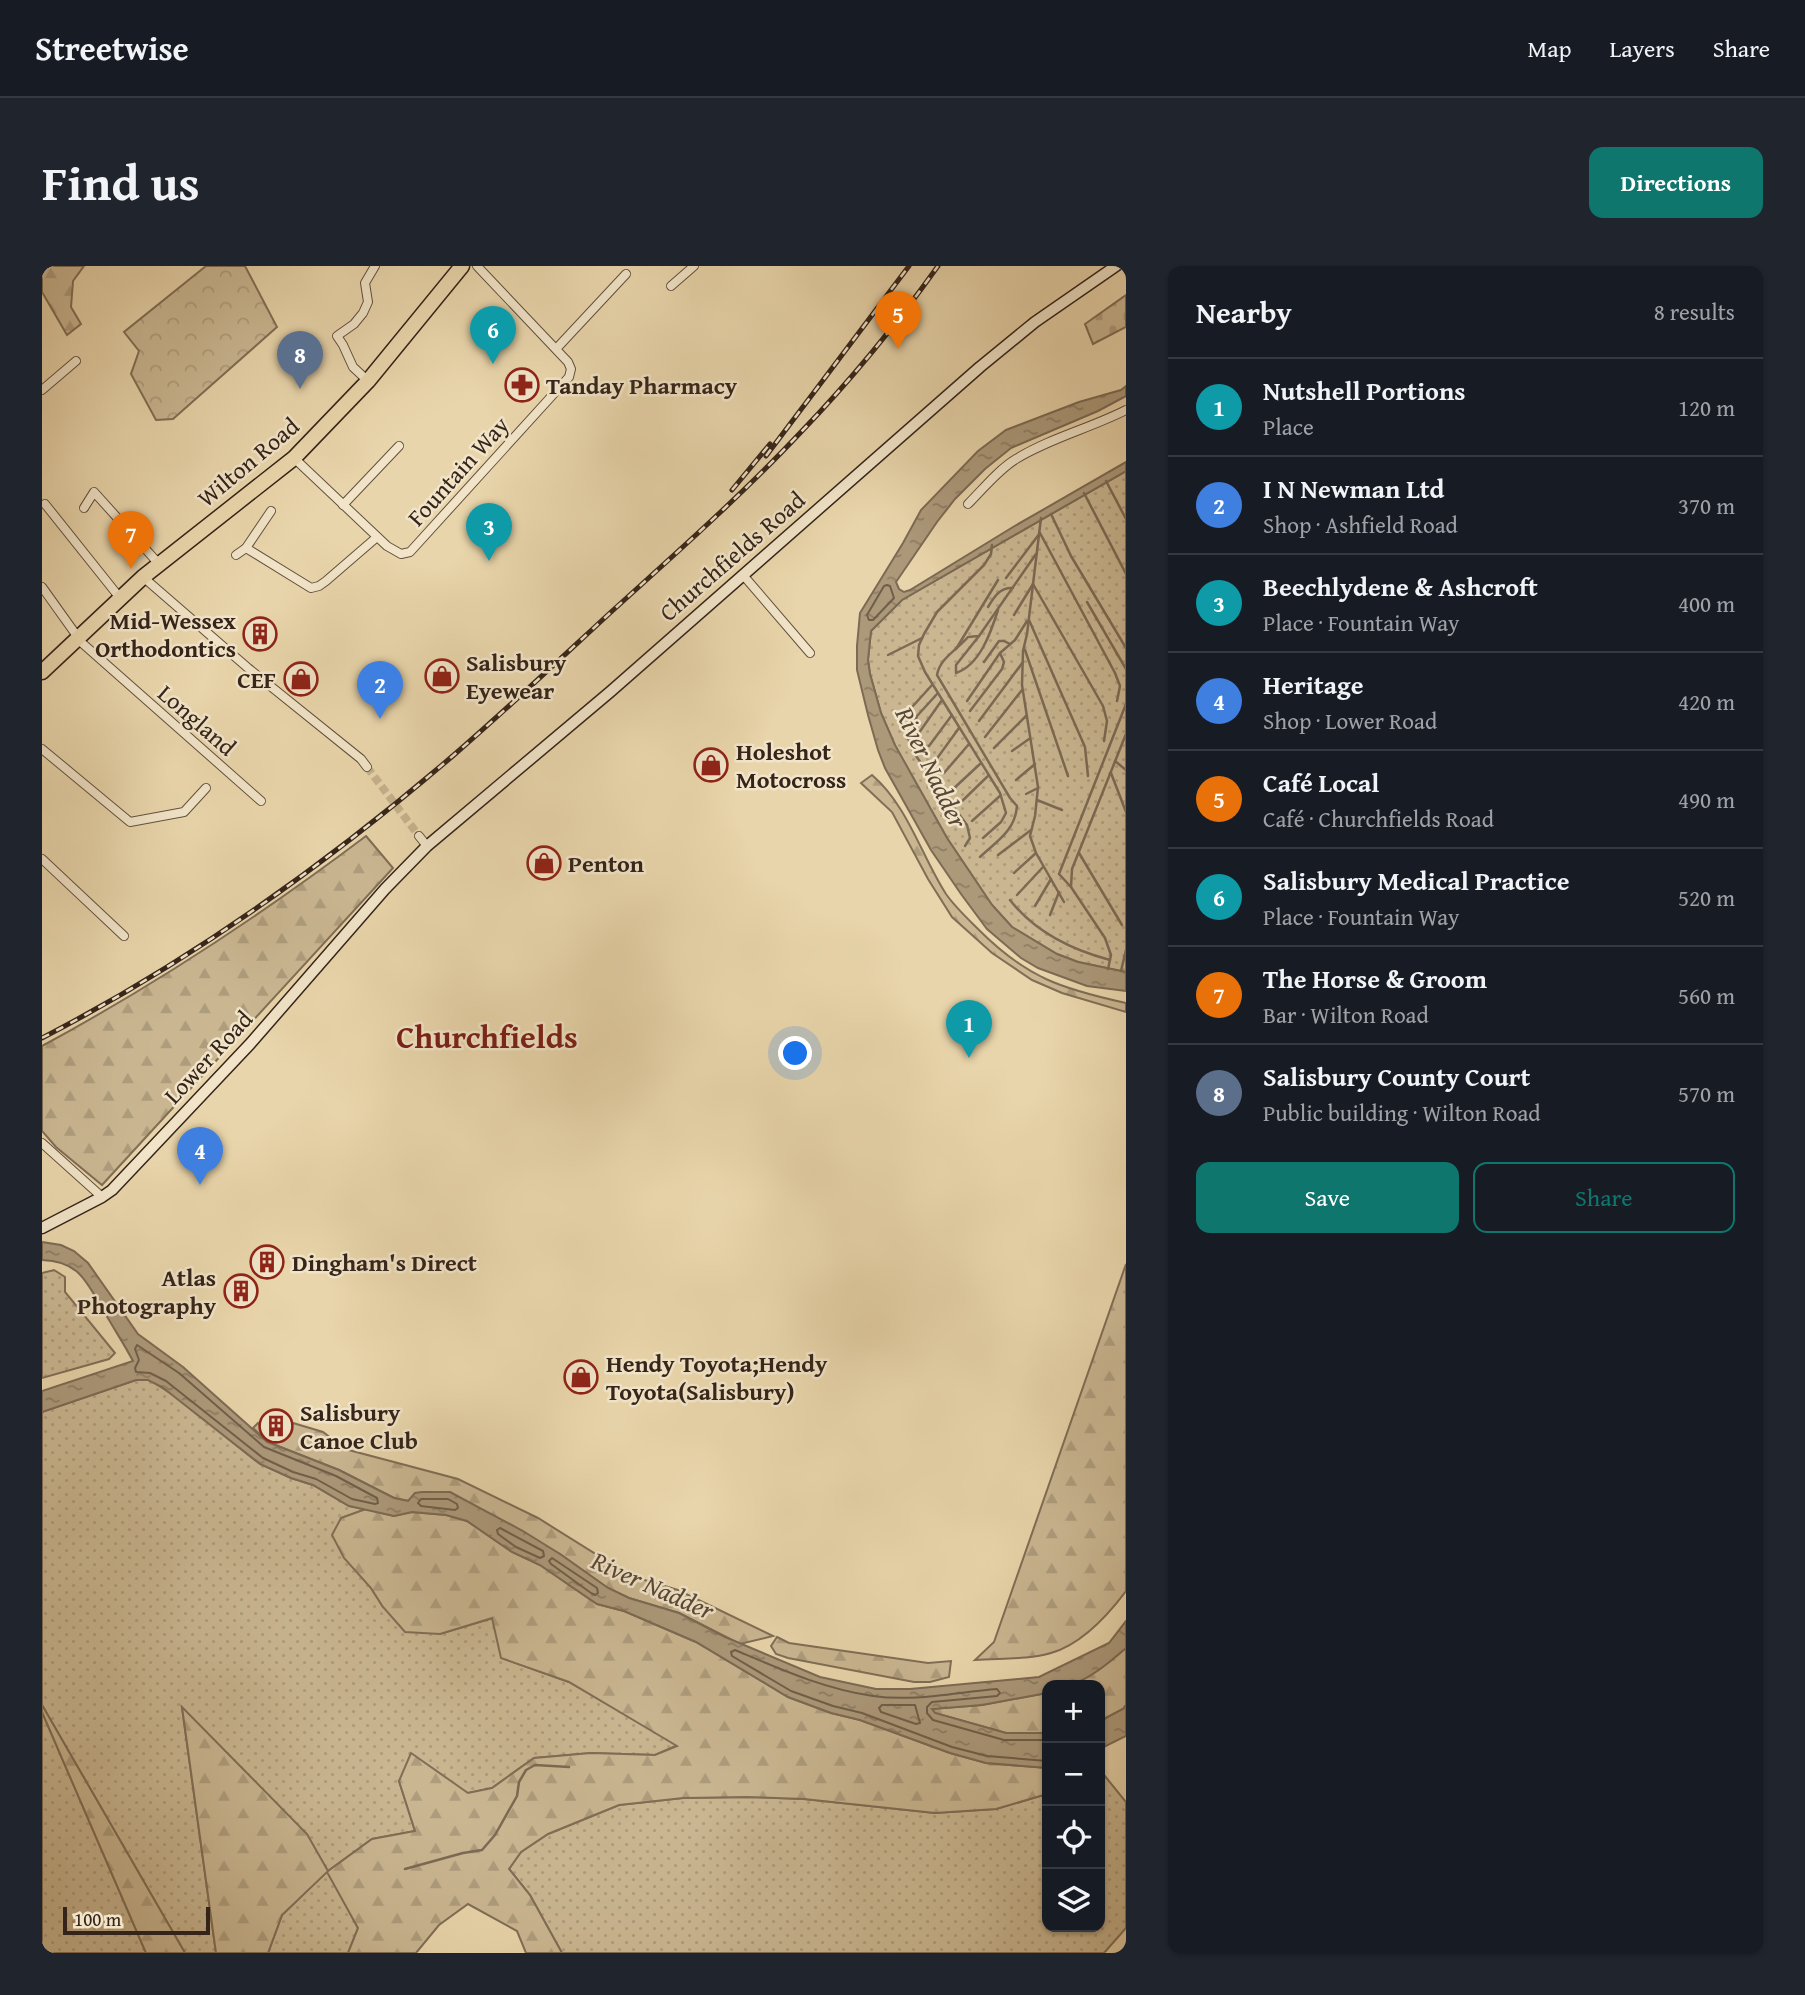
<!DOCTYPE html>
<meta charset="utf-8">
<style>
body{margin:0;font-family:"Gentium Book Plus",serif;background:#20242c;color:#f1f3f6}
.controls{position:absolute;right:21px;bottom:21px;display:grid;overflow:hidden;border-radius:14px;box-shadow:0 2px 5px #0004}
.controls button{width:63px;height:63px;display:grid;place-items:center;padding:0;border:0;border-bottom:2px solid #363941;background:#171b24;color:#f1f3f6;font:35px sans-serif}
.scale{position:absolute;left:21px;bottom:18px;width:147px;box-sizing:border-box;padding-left:7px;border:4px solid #35241a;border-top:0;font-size:19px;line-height:24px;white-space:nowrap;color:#35241a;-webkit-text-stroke:5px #f1e4c8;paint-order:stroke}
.you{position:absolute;left:754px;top:788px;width:24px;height:24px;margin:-18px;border:5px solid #fff;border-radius:50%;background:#1a73e8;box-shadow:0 0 0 10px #1a73e833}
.badge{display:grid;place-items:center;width:46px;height:46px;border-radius:50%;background:#0f766e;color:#fff;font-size:23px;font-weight:700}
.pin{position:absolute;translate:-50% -58px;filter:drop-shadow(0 2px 4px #0008)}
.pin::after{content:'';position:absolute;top:37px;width:24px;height:21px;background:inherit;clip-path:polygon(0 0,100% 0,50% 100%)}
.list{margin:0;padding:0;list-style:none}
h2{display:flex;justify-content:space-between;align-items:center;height:91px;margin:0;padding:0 28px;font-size:30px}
h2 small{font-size:23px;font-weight:400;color:#9ea1a6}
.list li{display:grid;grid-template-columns:46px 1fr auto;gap:21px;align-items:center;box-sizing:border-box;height:98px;padding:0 28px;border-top:2px solid #363941}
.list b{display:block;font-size:26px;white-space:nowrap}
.list p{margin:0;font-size:23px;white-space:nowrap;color:#9ea1a6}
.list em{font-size:23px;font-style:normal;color:#9ea1a6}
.actions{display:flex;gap:14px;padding:21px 28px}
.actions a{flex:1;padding:16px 0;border:2px solid #0f766e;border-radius:14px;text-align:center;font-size:24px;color:#0f766e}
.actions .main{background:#0f766e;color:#fff}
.icon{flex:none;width:38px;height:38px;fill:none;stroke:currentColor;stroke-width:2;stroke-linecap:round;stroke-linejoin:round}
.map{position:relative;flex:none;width:1084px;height:1687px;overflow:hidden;border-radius:14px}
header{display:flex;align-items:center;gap:42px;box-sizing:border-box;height:98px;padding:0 35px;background:#171b24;border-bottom:2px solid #363941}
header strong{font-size:33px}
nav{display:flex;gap:38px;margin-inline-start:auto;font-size:24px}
.intro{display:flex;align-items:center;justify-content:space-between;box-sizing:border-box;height:168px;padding:0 42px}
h1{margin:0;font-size:49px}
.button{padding:18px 32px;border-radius:14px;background:#0f766e;color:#fff;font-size:24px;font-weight:700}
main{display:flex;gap:42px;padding:0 42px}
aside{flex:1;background:#171b24;border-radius:14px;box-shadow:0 2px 5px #0004}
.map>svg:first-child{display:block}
</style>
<header>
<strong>Streetwise</strong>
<nav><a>Map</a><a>Layers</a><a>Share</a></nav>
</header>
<div class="intro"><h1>Find us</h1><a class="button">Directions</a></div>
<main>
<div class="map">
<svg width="1084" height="1687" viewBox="0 0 1084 1687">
<defs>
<pattern id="grass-dots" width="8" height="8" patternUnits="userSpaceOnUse" patternTransform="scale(1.75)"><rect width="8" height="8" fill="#cab792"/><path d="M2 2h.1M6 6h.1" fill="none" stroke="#ae9d7d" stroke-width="1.8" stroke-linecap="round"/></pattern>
<pattern id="forest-firs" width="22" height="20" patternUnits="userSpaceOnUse" patternTransform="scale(1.75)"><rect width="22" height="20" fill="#cab792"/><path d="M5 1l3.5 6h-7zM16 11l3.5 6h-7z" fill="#ae9d7d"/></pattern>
<pattern id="cemetery-stones" width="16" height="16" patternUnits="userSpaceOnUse" patternTransform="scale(1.75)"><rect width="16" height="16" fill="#cab792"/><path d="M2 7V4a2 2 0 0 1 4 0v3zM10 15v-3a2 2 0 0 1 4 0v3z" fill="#ae9d7d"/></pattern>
<pattern id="park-crowns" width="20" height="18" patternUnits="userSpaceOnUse" patternTransform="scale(1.75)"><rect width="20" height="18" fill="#cab792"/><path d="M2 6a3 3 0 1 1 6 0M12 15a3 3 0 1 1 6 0" fill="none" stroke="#ae9d7d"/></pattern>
<pattern id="water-ripples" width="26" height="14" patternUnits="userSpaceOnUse" patternTransform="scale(1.75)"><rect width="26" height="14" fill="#ac997a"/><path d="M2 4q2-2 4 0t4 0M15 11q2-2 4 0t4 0" fill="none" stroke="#8d7d63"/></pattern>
</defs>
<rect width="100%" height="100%" fill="#e9d5ab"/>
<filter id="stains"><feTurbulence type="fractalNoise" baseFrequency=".00286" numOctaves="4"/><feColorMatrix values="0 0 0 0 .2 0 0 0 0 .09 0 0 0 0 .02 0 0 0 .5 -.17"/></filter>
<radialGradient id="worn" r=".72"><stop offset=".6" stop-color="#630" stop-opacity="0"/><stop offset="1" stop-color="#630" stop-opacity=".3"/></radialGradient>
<g fill="url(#grass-dots)" stroke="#806e56" stroke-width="2">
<polygon points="1084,205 1084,706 1036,696 1015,688 970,661 950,639 905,572 853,480 839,447 828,408 826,394 829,365 860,334"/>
<polygon points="12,1004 23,1011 23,1026 73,1087 67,1093 0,1112 0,1007"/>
<polygon points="106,1113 136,1132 218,1198 249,1212 271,1219 307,1240 324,1243 299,1252 329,1322 341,1341 398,1368 451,1352 460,1392 527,1416 636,1479 613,1489 549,1487 492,1492 450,1522 426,1527 357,1515 373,1565 330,1573 286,1605 316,1662 306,1687 226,1687 240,1649 285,1605 140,1442 174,1687 143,1687 0,1439 0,1146 94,1114"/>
<polygon points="0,1446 104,1687 0,1687"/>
<polygon points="1058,1504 1084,1536 1084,1662 1062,1687 520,1687 488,1629 467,1603 479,1586 506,1568 577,1539 641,1532 705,1531 762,1533 893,1547 954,1543 1005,1528 1005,1661 1058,1661"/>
</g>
<g fill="url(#forest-firs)" stroke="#806e56" stroke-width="2">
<polygon points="0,0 42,0 31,15 29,41 39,58 25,69 0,26"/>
<path d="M830,509C866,540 879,589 904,628C913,641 926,653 937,664C985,712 1020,723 1084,737V746L1020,727L990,714L950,687L910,651L886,613L850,546L819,517Z"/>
<path d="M324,570L351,602L60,919L14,881L0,865V780C113,719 222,647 324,570Z"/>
<path d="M1084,998V1325C1066,1349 1040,1378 1009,1387C986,1394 958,1392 933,1394L952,1376Z"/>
<polygon points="216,1157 220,1161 245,1170 251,1157 281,1166 303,1183 416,1213 496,1252 589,1310 636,1324 731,1370 698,1378 637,1347 587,1332 566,1322 518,1288 408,1226 367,1235 352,1232 297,1204 226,1176 211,1162"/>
<polygon points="324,1243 352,1250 370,1246 404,1249 425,1255 470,1286 498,1299 555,1338 582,1345 654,1376 746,1431 789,1447 818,1454 908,1487 944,1497 1005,1502 1005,1528 954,1543 893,1547 762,1533 705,1531 641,1532 577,1539 506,1568 479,1586 467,1603 488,1629 520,1687 484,1687 475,1665 426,1638 397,1659 374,1687 306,1687 316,1662 285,1606 240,1649 226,1687 174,1687 140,1441 265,1568 286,1605 330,1573 373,1565 357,1515 369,1487 426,1527 450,1522 492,1492 549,1487 613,1489 635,1480 527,1416 459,1392 450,1352 398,1368 363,1366 341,1341 329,1322 302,1292 290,1269 299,1252"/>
<polygon points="735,1371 747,1377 886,1397 909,1395 907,1411 888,1416 872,1416 746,1392 734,1388 729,1380"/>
<polygon points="1084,1382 1084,1439 1081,1443 1058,1455 1058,1419 1026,1419 1067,1396"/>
<polygon points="1005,1427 1005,1467 964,1467 893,1447 889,1443 940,1439"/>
<polygon points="0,1439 143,1687 104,1687 0,1446"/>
</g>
<polygon fill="url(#cemetery-stones)" stroke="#806e56" stroke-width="2" points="1084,29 1084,61 1051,78 1043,58"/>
<polygon fill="url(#park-crowns)" stroke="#806e56" stroke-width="2" points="164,0 203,0 235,61 131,153 114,154 89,108 97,85 82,66"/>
<g fill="url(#water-ripples)" stroke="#7c6a54" stroke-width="2">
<polygon points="1084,120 1084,130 1056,145 969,182 943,203 913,233 895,256 854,316 857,323 862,326 868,324 971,261 1084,196 1084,205 860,334 829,365 826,394 828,408 839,447 853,479 905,572 950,639 970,661 1015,688 1036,696 1084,706 1084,725 1045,720 996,702 979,692 945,663 919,628 889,584 843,502 836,484 826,449 815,404 815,380 818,347 861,277 879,244 936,185 964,164 1037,136 1079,124"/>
<path d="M0,976L19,979L32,985L46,997L96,1068L141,1101L225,1176L297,1204L352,1232L366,1235L373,1227L380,1226H408L481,1265L518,1288L566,1322L587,1332L637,1347L683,1371L778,1411L834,1423H868L997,1411L1067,1377L1084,1355V1382C1068,1396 1048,1413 1028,1419C1021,1420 1012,1419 1005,1419V1427L940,1439L890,1443L893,1447L964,1467H1005V1502L944,1497L908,1487L818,1454L789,1447L746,1431L654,1376L582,1345L555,1338L498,1299L470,1286L425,1255L404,1249L370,1246L352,1250L307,1240L271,1219L249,1212L218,1198L120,1121L106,1114H94L0,1146V1125L91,1095C82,1078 72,1063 63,1047C45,1018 39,995 0,994Z"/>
<polygon points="1084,1439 1084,1470 1058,1483 1058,1455 1081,1443"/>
</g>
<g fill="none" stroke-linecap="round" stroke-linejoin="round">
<g stroke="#705e4a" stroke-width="2">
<polygon points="845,319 848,320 852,332 831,354 827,354 825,349 842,320"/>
<polygon points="95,1079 137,1107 222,1181 294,1210 335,1232 336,1237 333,1238 310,1233 274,1213 251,1206 221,1192 124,1115 108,1107 94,1106 93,1102 97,1094 93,1083"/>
<polygon points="379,1233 406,1233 415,1238 416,1242 413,1244 379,1240 376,1237"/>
<polygon points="458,1262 501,1285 502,1290 498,1292 474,1281 456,1268 455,1264"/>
<polygon points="510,1292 555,1322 556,1327 553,1329 549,1327 509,1298 507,1295"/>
<polygon points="840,1439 873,1439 878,1457 874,1458 839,1446 837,1442"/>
<path d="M1005,1474H962L891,1454L885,1447V1441L890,1436L955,1430L958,1427L955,1423C915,1426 872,1436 831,1430C782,1423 738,1403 693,1384L689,1386L690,1390L749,1425L791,1440L820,1447L910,1481L945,1490L1005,1495"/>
</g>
<g stroke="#7c6a54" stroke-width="2.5">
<polyline points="1064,215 1084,253"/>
<polyline points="1042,227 1084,308"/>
<polyline points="1009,248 1029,290 1084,382"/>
<polyline points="999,252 985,368 981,385 980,419 996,521 993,550 988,570 994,587 1022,636"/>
<polyline points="964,312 998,267 1073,407 1078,420 1075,435"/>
<polyline points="1045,336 1084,403"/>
<path d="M946,341C952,331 958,321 971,322"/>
<polyline points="972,349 991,318 1061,440 1065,455 1062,475"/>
<polyline points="987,354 1043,481 1046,510"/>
<path d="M937,370L914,399V407C938,399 949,366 956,344"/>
<polyline points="914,383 956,314"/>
<polyline points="983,384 1026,510"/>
<polyline points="846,389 880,372"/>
<polyline points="942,396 957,375 962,375 968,378"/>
<polyline points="895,428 875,450 866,472 871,486 925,559 928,572 923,580"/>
<polyline points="925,435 958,387"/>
<polyline points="871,440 890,419"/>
<polyline points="928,445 960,403 962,396 958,387 973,374 985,355"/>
<polyline points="937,455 981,396"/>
<polyline points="874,471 900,434"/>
<polyline points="943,471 980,424"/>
<polyline points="887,480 910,449"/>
<polyline points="952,482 984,450"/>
<polyline points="970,485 987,473"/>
<polyline points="1073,495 1084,504"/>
<polyline points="891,498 917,462"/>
<polyline points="902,507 927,478"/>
<polyline points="1069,507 1084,546"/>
<polyline points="974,514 993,498"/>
<polyline points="910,524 938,498"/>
<polyline points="984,528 996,522"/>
<polyline points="995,534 1020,544"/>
<polyline points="917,538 947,509"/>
<polyline points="930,555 959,529"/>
<polyline points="941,572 959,556 964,547 958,527 883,406 876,390 877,379 882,368 895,346 942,299 949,288 950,279"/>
<polyline points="1037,587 1080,659"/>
<polyline points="956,589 989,564"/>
<path d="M938,591C955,575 973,565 975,540L968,532L895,409C898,392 915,384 926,371L937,370L994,288"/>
<polyline points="972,607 994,587"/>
<polyline points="1029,621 1017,608 1084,438"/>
<polyline points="975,629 1001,601"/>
<path d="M968,634C993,666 1030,684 1068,694"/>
<polyline points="993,640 1009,613"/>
<polyline points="1008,649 1017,626"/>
<polyline points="1066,703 1069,689 1063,672 1029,621 1030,603 1084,468"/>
<polyline points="1079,705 1084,684"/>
<polyline points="363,1603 421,1587 440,1584 453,1569 475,1530 477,1516 484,1504 493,1499 527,1501"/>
</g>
<polyline stroke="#c5b28e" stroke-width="8" stroke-dasharray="8 4" stroke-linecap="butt" points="325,501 377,570"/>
<defs>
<g id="street">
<polyline points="629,20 652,0"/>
<polyline points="514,83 584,8"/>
<polyline points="326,115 311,101 301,79 295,70 312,58 321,47 326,36 323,17 333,0"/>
<polyline points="0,124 34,95"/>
<polyline points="252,192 345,280 359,288 368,286 527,111 529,103 526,96 435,0"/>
<polyline points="3,238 78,332"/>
<path d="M926,238C941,223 956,204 974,193C1008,172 1049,162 1084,144"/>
<polyline points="301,239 357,180"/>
<polyline points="42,242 52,226 117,298"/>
<polyline points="204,282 229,245"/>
<polyline points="194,289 204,282 269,322 277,320 284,315 335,271"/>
<polyline points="701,309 768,387"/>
<polyline points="101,311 206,402 319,493 325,501"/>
<polyline points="0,321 40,377 219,535"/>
<polyline points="0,483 88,556 142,546 164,522"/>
<polyline points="377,570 385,580"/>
<polyline points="0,593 82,670"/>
<polyline points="0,877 60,931"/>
</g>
<polyline id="secondary" points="0,962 60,931 70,924 208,778 343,623 385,580 568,426 938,101 993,56 1074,0"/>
<polyline id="highway" points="0,406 101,311 252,192 326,115 420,0"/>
</defs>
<use href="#street" stroke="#62503e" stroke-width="10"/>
<use href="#secondary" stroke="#35241a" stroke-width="13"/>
<use href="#highway" stroke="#35241a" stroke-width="17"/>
<use href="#street" stroke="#f1e4c8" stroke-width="8"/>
<use href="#secondary" stroke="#f1e4c8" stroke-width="10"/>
<use href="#highway" stroke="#e9d5ab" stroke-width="14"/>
<defs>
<g id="rail">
<polyline points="724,190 867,0"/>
<polyline points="690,224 728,178"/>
<path d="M0,772C149,695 286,597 413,488C466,442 517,394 568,347C633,288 699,230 759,166C809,114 854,59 896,0"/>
</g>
</defs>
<use href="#rail" stroke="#35241a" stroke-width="5"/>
<use href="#rail" stroke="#f1e4c8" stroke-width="2.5" stroke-dasharray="8" stroke-linecap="butt"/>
</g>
<defs>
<symbol id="pharmacy-ring" viewBox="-11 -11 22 22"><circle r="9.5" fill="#f1e4c8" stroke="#8f2418" stroke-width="1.5"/><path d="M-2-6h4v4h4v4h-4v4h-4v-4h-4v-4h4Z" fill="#8f2418"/></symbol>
<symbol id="building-ring" viewBox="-11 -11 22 22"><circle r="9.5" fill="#f1e4c8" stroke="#8f2418" stroke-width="1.5"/><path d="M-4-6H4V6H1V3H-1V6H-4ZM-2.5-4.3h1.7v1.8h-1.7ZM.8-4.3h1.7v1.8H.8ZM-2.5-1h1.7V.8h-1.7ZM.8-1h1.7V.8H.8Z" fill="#8f2418"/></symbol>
<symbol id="shop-ring" viewBox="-11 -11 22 22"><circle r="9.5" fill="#f1e4c8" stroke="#8f2418" stroke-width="1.5"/><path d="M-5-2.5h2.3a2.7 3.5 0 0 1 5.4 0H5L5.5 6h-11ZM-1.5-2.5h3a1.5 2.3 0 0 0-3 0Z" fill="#8f2418"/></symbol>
</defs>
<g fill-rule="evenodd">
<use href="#pharmacy-ring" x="461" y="100" width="38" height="38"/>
<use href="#building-ring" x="199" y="349" width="38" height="38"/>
<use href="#shop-ring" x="381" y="391" width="38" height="38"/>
<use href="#shop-ring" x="240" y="394" width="38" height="38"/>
<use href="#shop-ring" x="650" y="480" width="38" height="38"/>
<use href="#shop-ring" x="483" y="578" width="38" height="38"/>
<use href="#building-ring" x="206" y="977" width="38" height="38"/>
<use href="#building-ring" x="180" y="1006" width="38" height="38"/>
<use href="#shop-ring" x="520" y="1092" width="38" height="38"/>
<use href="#building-ring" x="215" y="1141" width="38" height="38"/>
</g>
<g text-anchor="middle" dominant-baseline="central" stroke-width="5" stroke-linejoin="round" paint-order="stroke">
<g font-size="24" font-weight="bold" fill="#35241a" stroke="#f1e4c8" text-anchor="start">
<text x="504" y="119">Tanday Pharmacy</text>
<text x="194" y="354" text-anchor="end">Mid-Wessex<tspan x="194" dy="28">Orthodontics</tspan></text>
<text x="424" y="396">Salisbury<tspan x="424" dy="28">Eyewear</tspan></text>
<text x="234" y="413" text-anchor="end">CEF</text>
<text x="694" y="485">Holeshot<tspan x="694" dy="28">Motocross</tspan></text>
<text x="526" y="597">Penton</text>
<text x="250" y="996">Dingham's Direct</text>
<text x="174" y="1011" text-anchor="end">Atlas<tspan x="174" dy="28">Photography</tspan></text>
<text x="564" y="1097">Hendy Toyota;Hendy<tspan x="564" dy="28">Toyota(Salisbury)</tspan></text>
<text x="258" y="1146">Salisbury<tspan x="258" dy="28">Canoe Club</tspan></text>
</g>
<g font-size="24" fill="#35241a" stroke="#f1e4c8">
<text transform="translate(206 196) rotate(-40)">Wilton Road</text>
<text transform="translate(416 205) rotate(-48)">Fountain Way</text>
<text transform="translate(690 290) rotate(-41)">Churchfields Road</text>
<text transform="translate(155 454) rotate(41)">Longland</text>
<text transform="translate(166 791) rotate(-47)">Lower Road</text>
</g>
<g font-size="26" font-style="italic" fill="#594737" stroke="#f1e4c8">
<text transform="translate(890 501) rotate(64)">River Nadder</text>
<text transform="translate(611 1319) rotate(24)">River Nadder</text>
</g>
<g font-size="32" font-weight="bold" fill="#7a1f14" stroke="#f1e4c8">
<text x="445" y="770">Churchfields</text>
</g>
</g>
<rect width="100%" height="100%" filter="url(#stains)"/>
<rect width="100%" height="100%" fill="url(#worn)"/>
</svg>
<div class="controls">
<button>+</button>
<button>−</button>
<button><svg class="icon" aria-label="locate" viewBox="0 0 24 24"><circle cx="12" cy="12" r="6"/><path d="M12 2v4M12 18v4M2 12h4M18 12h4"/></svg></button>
<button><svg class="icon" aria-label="layers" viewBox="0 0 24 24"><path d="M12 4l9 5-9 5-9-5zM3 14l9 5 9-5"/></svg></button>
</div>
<div class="scale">100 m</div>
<div class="you"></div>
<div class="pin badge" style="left:927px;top:792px;background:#0f9aa8">1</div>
<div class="pin badge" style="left:338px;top:453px;background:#3f7fe0">2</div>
<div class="pin badge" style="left:447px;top:295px;background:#0f9aa8">3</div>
<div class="pin badge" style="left:158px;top:919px;background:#3f7fe0">4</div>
<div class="pin badge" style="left:856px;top:83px;background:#e8710a">5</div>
<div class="pin badge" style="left:451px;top:98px;background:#0f9aa8">6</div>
<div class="pin badge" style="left:89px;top:303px;background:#e8710a">7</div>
<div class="pin badge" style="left:258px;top:123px;background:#5c6f8a">8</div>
</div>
<aside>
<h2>Nearby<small>8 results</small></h2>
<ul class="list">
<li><span class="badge" style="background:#0f9aa8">1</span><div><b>Nutshell Portions</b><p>Place</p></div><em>120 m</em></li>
<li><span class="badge" style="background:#3f7fe0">2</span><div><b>I N Newman Ltd</b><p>Shop · Ashfield Road</p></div><em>370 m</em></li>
<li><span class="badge" style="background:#0f9aa8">3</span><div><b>Beechlydene &amp; Ashcroft</b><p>Place · Fountain Way</p></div><em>400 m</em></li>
<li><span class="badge" style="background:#3f7fe0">4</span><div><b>Heritage</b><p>Shop · Lower Road</p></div><em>420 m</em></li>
<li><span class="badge" style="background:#e8710a">5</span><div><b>Café Local</b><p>Café · Churchfields Road</p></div><em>490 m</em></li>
<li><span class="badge" style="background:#0f9aa8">6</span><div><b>Salisbury Medical Practice</b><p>Place · Fountain Way</p></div><em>520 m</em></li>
<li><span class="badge" style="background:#e8710a">7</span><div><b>The Horse &amp; Groom</b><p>Bar · Wilton Road</p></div><em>560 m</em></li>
<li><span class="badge" style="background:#5c6f8a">8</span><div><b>Salisbury County Court</b><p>Public building · Wilton Road</p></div><em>570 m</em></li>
</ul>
<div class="actions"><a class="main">Save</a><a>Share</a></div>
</aside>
</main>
